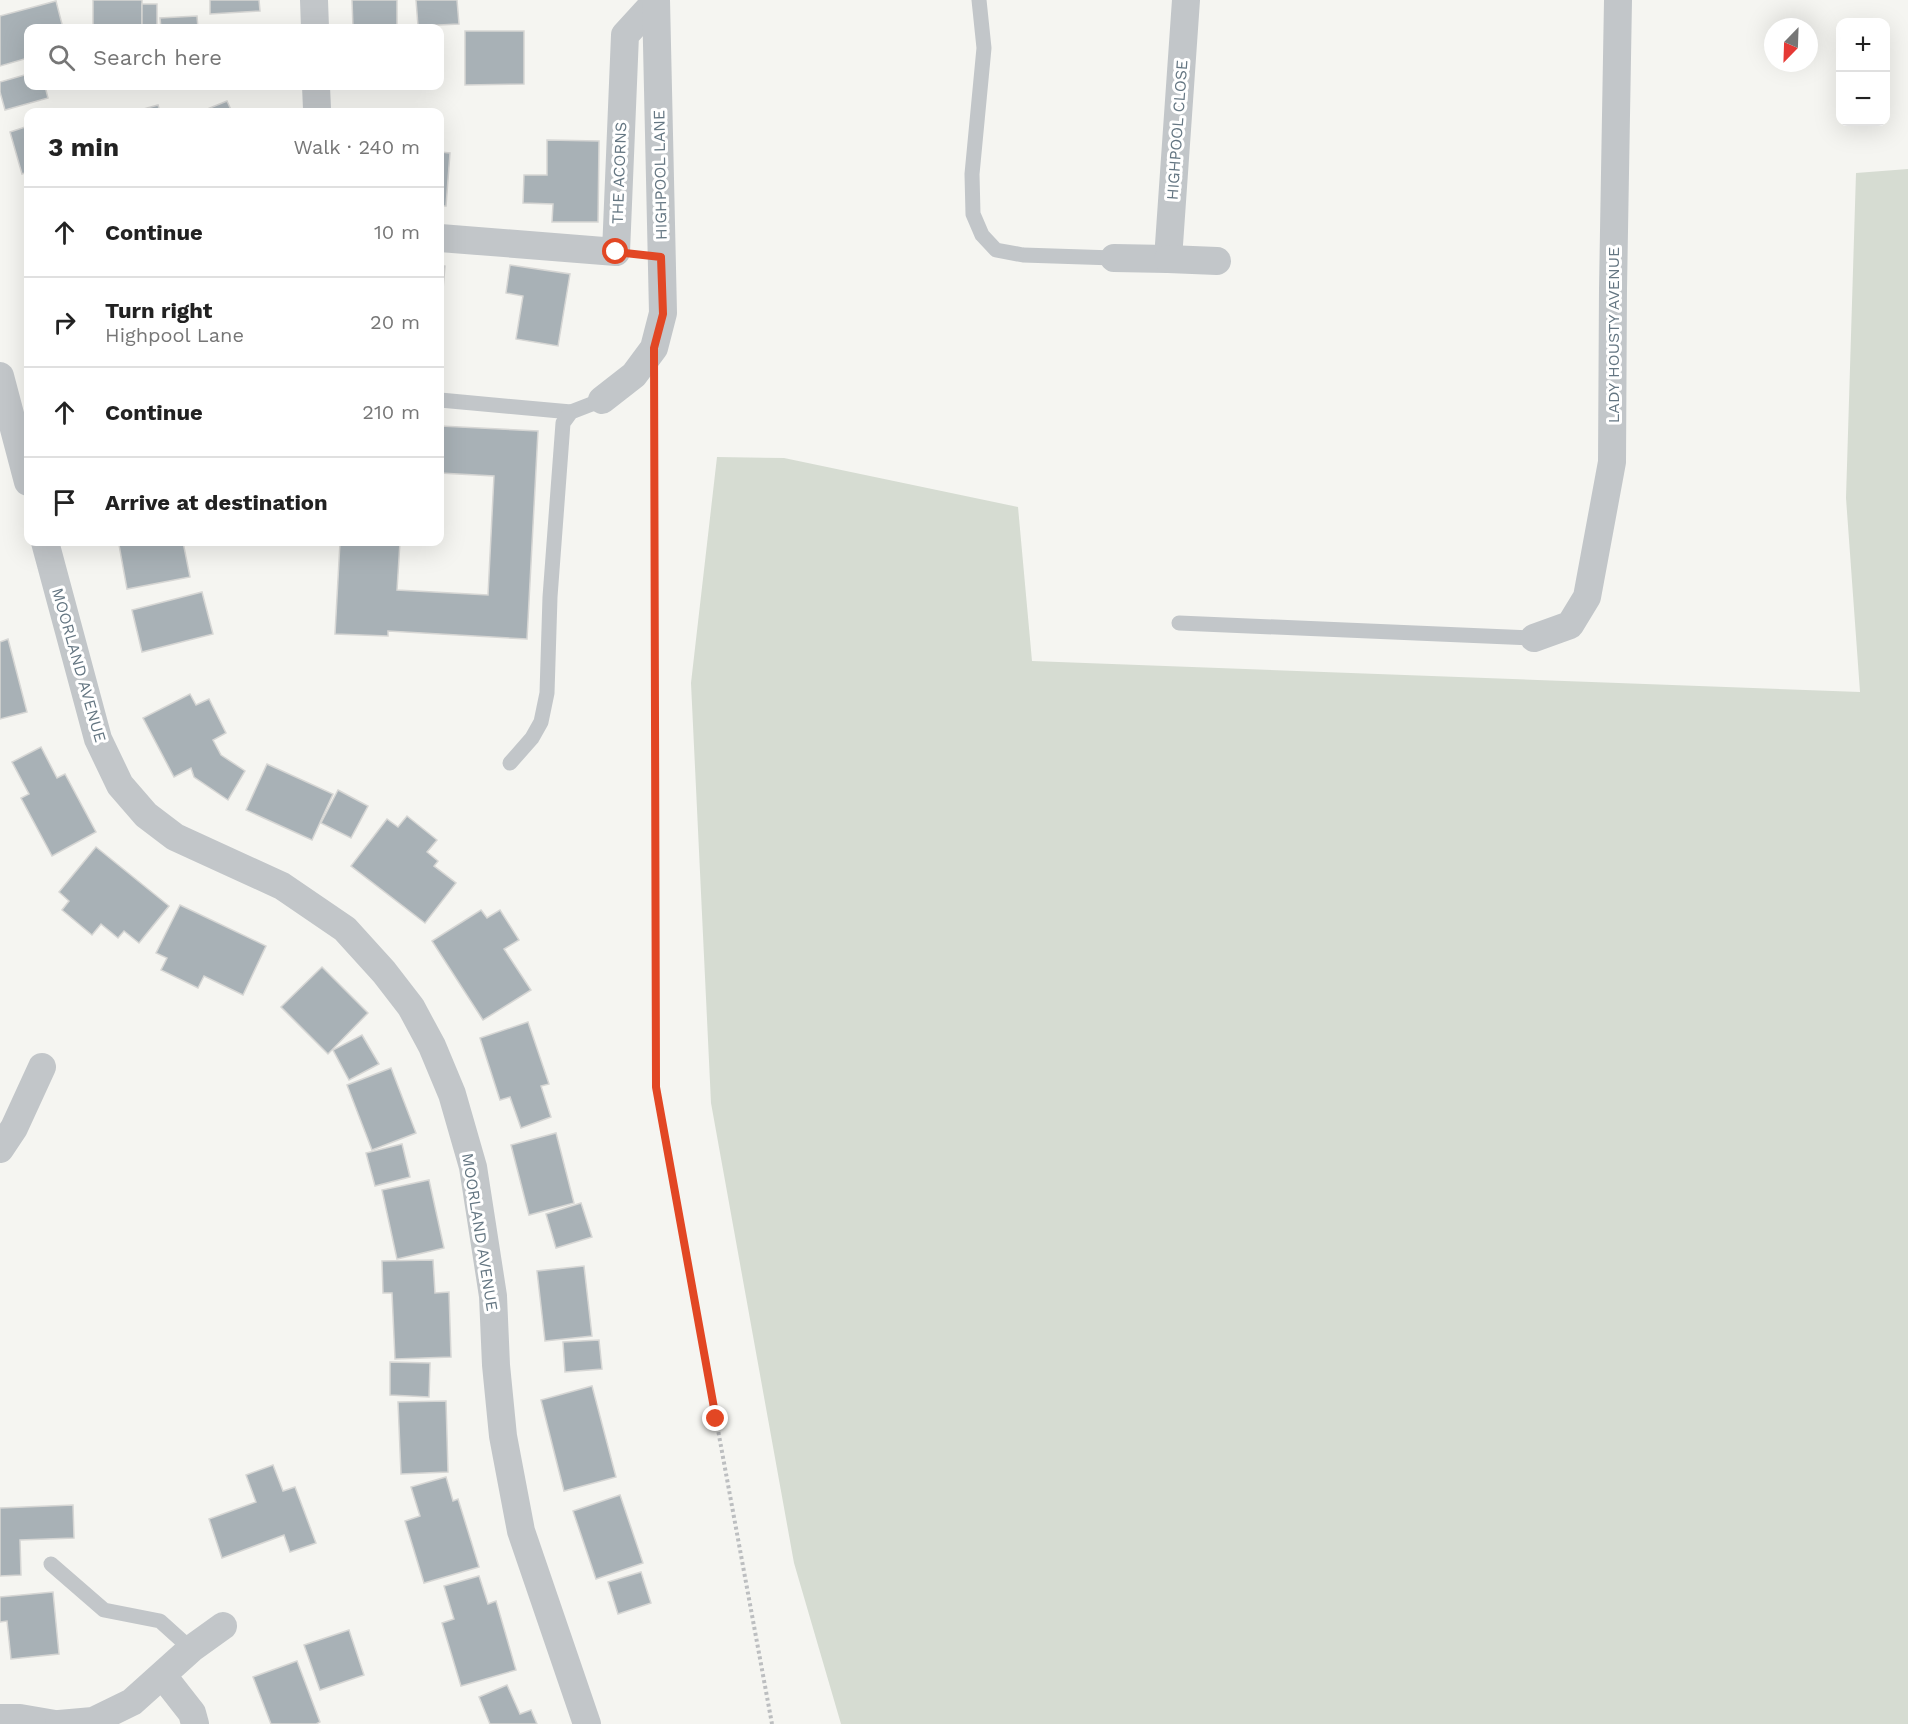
<!DOCTYPE html>
<meta charset="utf-8">
<style>
body{margin:0;font-family:"Work Sans",sans-serif;background:#f6f6f6;color:#222}
.controls{position:absolute;right:18px;top:18px;display:grid;overflow:hidden;border-radius:12px;box-shadow:0 6px 24px #0002}
.controls button{width:54px;height:54px;display:grid;place-items:center;padding:0;border:0;border-bottom:2px solid #e0e0e0;background:#fff;color:#222;font:30px sans-serif}
.compass{position:absolute;left:1764px;top:18px;width:54px;height:54px;border-radius:50%;background:#fff;box-shadow:0 6px 24px #0002;rotate:203deg}
.stop{position:absolute;width:18px;height:18px;margin:-14px;border:4px solid #e24724;border-radius:50%;background:#fff}
.stop.end{background:#e24724;border-color:#fff;box-shadow:0 2px 6px #0008}
.list{margin:0;padding:0;list-style:none}
h2{display:flex;justify-content:space-between;align-items:center;height:78px;margin:0;padding:0 24px;font-size:26px}
h2 small{font-size:20px;font-weight:400;color:#767676}
.list li{display:grid;grid-template-columns:39px 1fr auto;gap:18px;align-items:center;box-sizing:border-box;height:90px;padding:0 24px;border-top:2px solid #e0e0e0}
.list b{display:block;font-size:22px;white-space:nowrap}
.list p{margin:0;font-size:20px;white-space:nowrap;color:#767676}
.list em{font-size:20px;font-style:normal;color:#767676}
.icon{flex:none;width:33px;height:33px;fill:none;stroke:currentColor;stroke-width:2;stroke-linecap:round;stroke-linejoin:round}
.map{position:relative;flex:none;width:1908px;height:1724px;overflow:hidden}
.search{position:absolute;background:#fff;box-shadow:0 6px 24px #0002;left:24px;top:24px;width:420px;height:66px;display:flex;align-items:center;gap:15px;box-sizing:border-box;padding:0 21px;border-radius:12px;color:#767676;font-size:22px}
.panel{position:absolute;background:#fff;box-shadow:0 6px 24px #0002;left:24px;top:108px;width:420px;height:438px;border-radius:12px}
.map>svg:first-child{display:block}
</style>
<div class="map">
<svg width="1908" height="1724" viewBox="0 0 1908 1724">
<rect width="100%" height="100%" fill="#f5f5f1"/>
<polygon fill="#d6dcd2" points="1908,169 1908,1724 841,1724 794,1563 711,1103 691,683 717,457 784,458 1018,507 1032,661 1860,692 1846,498 1856,173"/>
<g fill="#a8b1b6" stroke="#d6d6d4" stroke-width="1.5">
<polygon points="93,0 142,0 142,28 93,27"/>
<polygon points="210,0 259,0 260,11 210,14"/>
<polygon points="352,0 397,0 397,28 353,28"/>
<polygon points="416,0 457,0 459,24 418,26"/>
<polygon points="56,1 63,28 28,28 28,58 0,66 0,16"/>
<rect x="142" y="4" width="15" height="24"/>
<polygon points="197,16 198,28 161,28 160,18"/>
<polygon points="465,31 524,31 524,84 465,85"/>
<polygon points="28,74 28,86 45,86 48,98 5,110 0,92 0,82"/>
<polygon points="227,101 232,112 200,112"/>
<polygon points="158,105 160,112 133,112"/>
<polygon points="28,126 28,172 22,174 10,132"/>
<polygon points="547,140 599,141 598,222 552,222 553,204 523,203 524,175 547,175"/>
<polygon points="440,152 450,153 446,206 440,206"/>
<polygon points="440,265 445,266 440,324"/>
<polygon points="510,265 570,274 558,346 516,339 523,296 506,293"/>
<polygon points="440,426 538,431 527,639 388,631 388,636 335,634 340,542 400,542 397,590 488,595 494,476 440,473"/>
<polygon points="139,542 183,542 190,577 127,589 119,545"/>
<polygon points="202,592 213,634 142,652 132,610"/>
<polygon points="8,639 27,712 0,719 0,642"/>
<polygon points="190,694 196,705 209,699 226,733 213,740 221,755 245,771 228,800 194,777 191,768 174,777 143,718"/>
<polygon points="41,747 57,778 65,774 96,832 52,856 21,798 29,794 12,762"/>
<polygon points="267,764 333,794 312,840 246,810"/>
<polygon points="338,790 368,806 351,838 321,823"/>
<polygon points="407,816 437,840 427,852 438,861 434,866 456,883 425,923 351,866 387,819 398,827"/>
<polygon points="96,847 169,906 139,943 124,931 118,938 101,924 92,935 62,910 69,901 59,892"/>
<polygon points="180,905 266,946 243,995 204,976 198,988 161,970 167,958 156,953"/>
<polygon points="481,910 487,918 500,910 519,940 504,949 531,990 483,1020 432,941"/>
<polygon points="322,967 368,1013 328,1054 281,1007"/>
<polygon points="528,1022 549,1084 541,1086 551,1117 521,1128 510,1097 500,1100 480,1038"/>
<polygon points="362,1035 379,1064 349,1080 333,1050"/>
<polygon points="391,1068 416,1133 372,1150 347,1085"/>
<polygon points="556,1133 574,1203 529,1215 511,1145"/>
<polygon points="402,1144 410,1177 375,1186 366,1153"/>
<polygon points="429,1180 444,1248 397,1259 382,1190"/>
<polygon points="581,1203 592,1237 556,1248 546,1214"/>
<polygon points="433,1260 435,1293 449,1292 451,1357 395,1359 392,1293 383,1293 382,1261"/>
<polygon points="584,1266 592,1336 545,1341 537,1271"/>
<polygon points="599,1340 602,1369 565,1372 563,1342"/>
<polygon points="390,1362 430,1363 429,1397 390,1395"/>
<polygon points="592,1386 616,1477 564,1491 541,1400"/>
<polygon points="446,1401 448,1472 401,1474 398,1402"/>
<polygon points="273,1465 283,1491 295,1487 316,1543 290,1552 284,1535 222,1558 209,1519 256,1502 246,1475"/>
<polygon points="446,1477 453,1501 458,1499 479,1567 424,1583 405,1521 420,1516 411,1487"/>
<polygon points="620,1495 643,1563 596,1579 573,1511"/>
<polygon points="73,1505 74,1538 20,1540 21,1575 0,1576 0,1508"/>
<polygon points="641,1572 651,1603 618,1614 608,1582"/>
<polygon points="479,1576 488,1604 496,1601 516,1670 461,1686 442,1623 454,1619 444,1586"/>
<polygon points="53,1592 59,1654 11,1659 7,1621 0,1622 0,1597"/>
<polygon points="349,1630 364,1675 320,1690 304,1645"/>
<polygon points="297,1661 320,1722 316,1724 271,1724 253,1677"/>
<polygon points="507,1685 520,1714 531,1710 537,1724 490,1724 479,1697"/>
</g>
<g fill="none" stroke-linecap="round" stroke-linejoin="round">
<polyline stroke="#bcbec0" stroke-width="4" stroke-dasharray="3 3" stroke-linecap="butt" points="654,400 655,1087 772,1724"/>
<g stroke="#c2c6c9" stroke-width="15">
<polyline points="979,0 984,48 972,174 973,214 982,235 996,250 1023,255 1114,258"/>
<polyline points="440,400 571,412"/>
<polyline points="1179,623 1534,638"/>
<polyline points="510,763 532,738 541,722 547,693 550,597 563,423 571,412 602,400"/>
<polyline points="51,1564 104,1610 160,1621 191,1649"/>
</g>
<g stroke="#c2c6c9" stroke-width="28">
<polyline points="314,0 315,28"/>
<polyline points="316,86 317,109"/>
<polyline points="440,238 616,252 625,35 656,1"/>
<polyline points="1114,258 1168,259 1186,0"/>
<polyline points="1168,259 1217,261"/>
<polyline points="0,376 28,482"/>
<polyline points="602,400 634,375 654,348 663,313 656,0"/>
<polyline points="45,542 98,739 120,785 146,815 175,837 282,886 345,929 384,972 411,1007 432,1046 452,1094 473,1167 493,1296 496,1365 503,1436 521,1531 587,1724"/>
<polyline points="1534,638 1570,625 1587,597 1612,462 1613,289 1618,0"/>
<polyline points="0,1149 14,1128 42,1067"/>
<polyline points="163,1676 192,1713 195,1724"/>
<polyline points="0,1718 20,1718 55,1724"/>
<polyline points="59,1724 93,1721 132,1702 191,1649 223,1626"/>
</g>
</g>
<g fill="none" stroke-linecap="round" stroke-linejoin="round">
<polyline stroke="#e24724" stroke-width="8" points="616,252 661,257 663,314 654,348 656,1087 716,1419"/>
</g>
<g text-anchor="middle" dominant-baseline="central" stroke-width="6" stroke-linejoin="round" paint-order="stroke">
<g font-size="16" fill="#647682" stroke="#fff">
<text transform="translate(1177 130) rotate(-86)">HIGHPOOL CLOSE</text>
<text transform="translate(619 173) rotate(-88)">THE ACORNS</text>
<text transform="translate(660 175) rotate(-91)">HIGHPOOL LANE</text>
<text transform="translate(1613 335) rotate(-90)">LADY HOUSTY AVENUE</text>
<text transform="translate(79 665) rotate(74)">MOORLAND AVENUE</text>
<text transform="translate(480 1232) rotate(81)">MOORLAND AVENUE</text>
</g>
</g>
</svg>
<div class="controls">
<button>+</button>
<button>−</button>
</div>
<svg class="compass" viewBox="-18 -18 36 36"><path d="M0-13l5 13h-10z" fill="#e53935"/><path d="M0 13l5-13h-10z" fill="#767676"/></svg>
<div class="stop" style="left:616px;top:252px"></div>
<div class="stop end" style="left:716px;top:1419px"></div>
<div class="search"><svg class="icon" aria-label="search" viewBox="0 0 24 24"><circle cx="10" cy="10" r="6"/><path d="M15 15l6 6"/></svg>Search here</div>
<section class="panel">
<h2>3 min<small>Walk · 240 m</small></h2>
<ul class="list">
<li><svg class="icon" aria-label="ahead" viewBox="0 0 24 24"><path d="M12 20V5M6 11l6-6 6 6"/></svg><div><b>Continue</b></div><em>10 m</em></li>
<li><svg class="icon" aria-label="right" viewBox="0 0 24 24"><path d="M7 20v-9h11M14 6l5 5-5 5"/></svg><div><b>Turn right</b><p>Highpool Lane</p></div><em>20 m</em></li>
<li><svg class="icon" aria-label="ahead" viewBox="0 0 24 24"><path d="M12 20V5M6 11l6-6 6 6"/></svg><div><b>Continue</b></div><em>210 m</em></li>
<li><svg class="icon" aria-label="arrive" viewBox="0 0 24 24"><path d="M6 21V4h12l-3 4 3 4H6"/></svg><div><b>Arrive at destination</b></div></li>
</ul>
</section>
</div>
